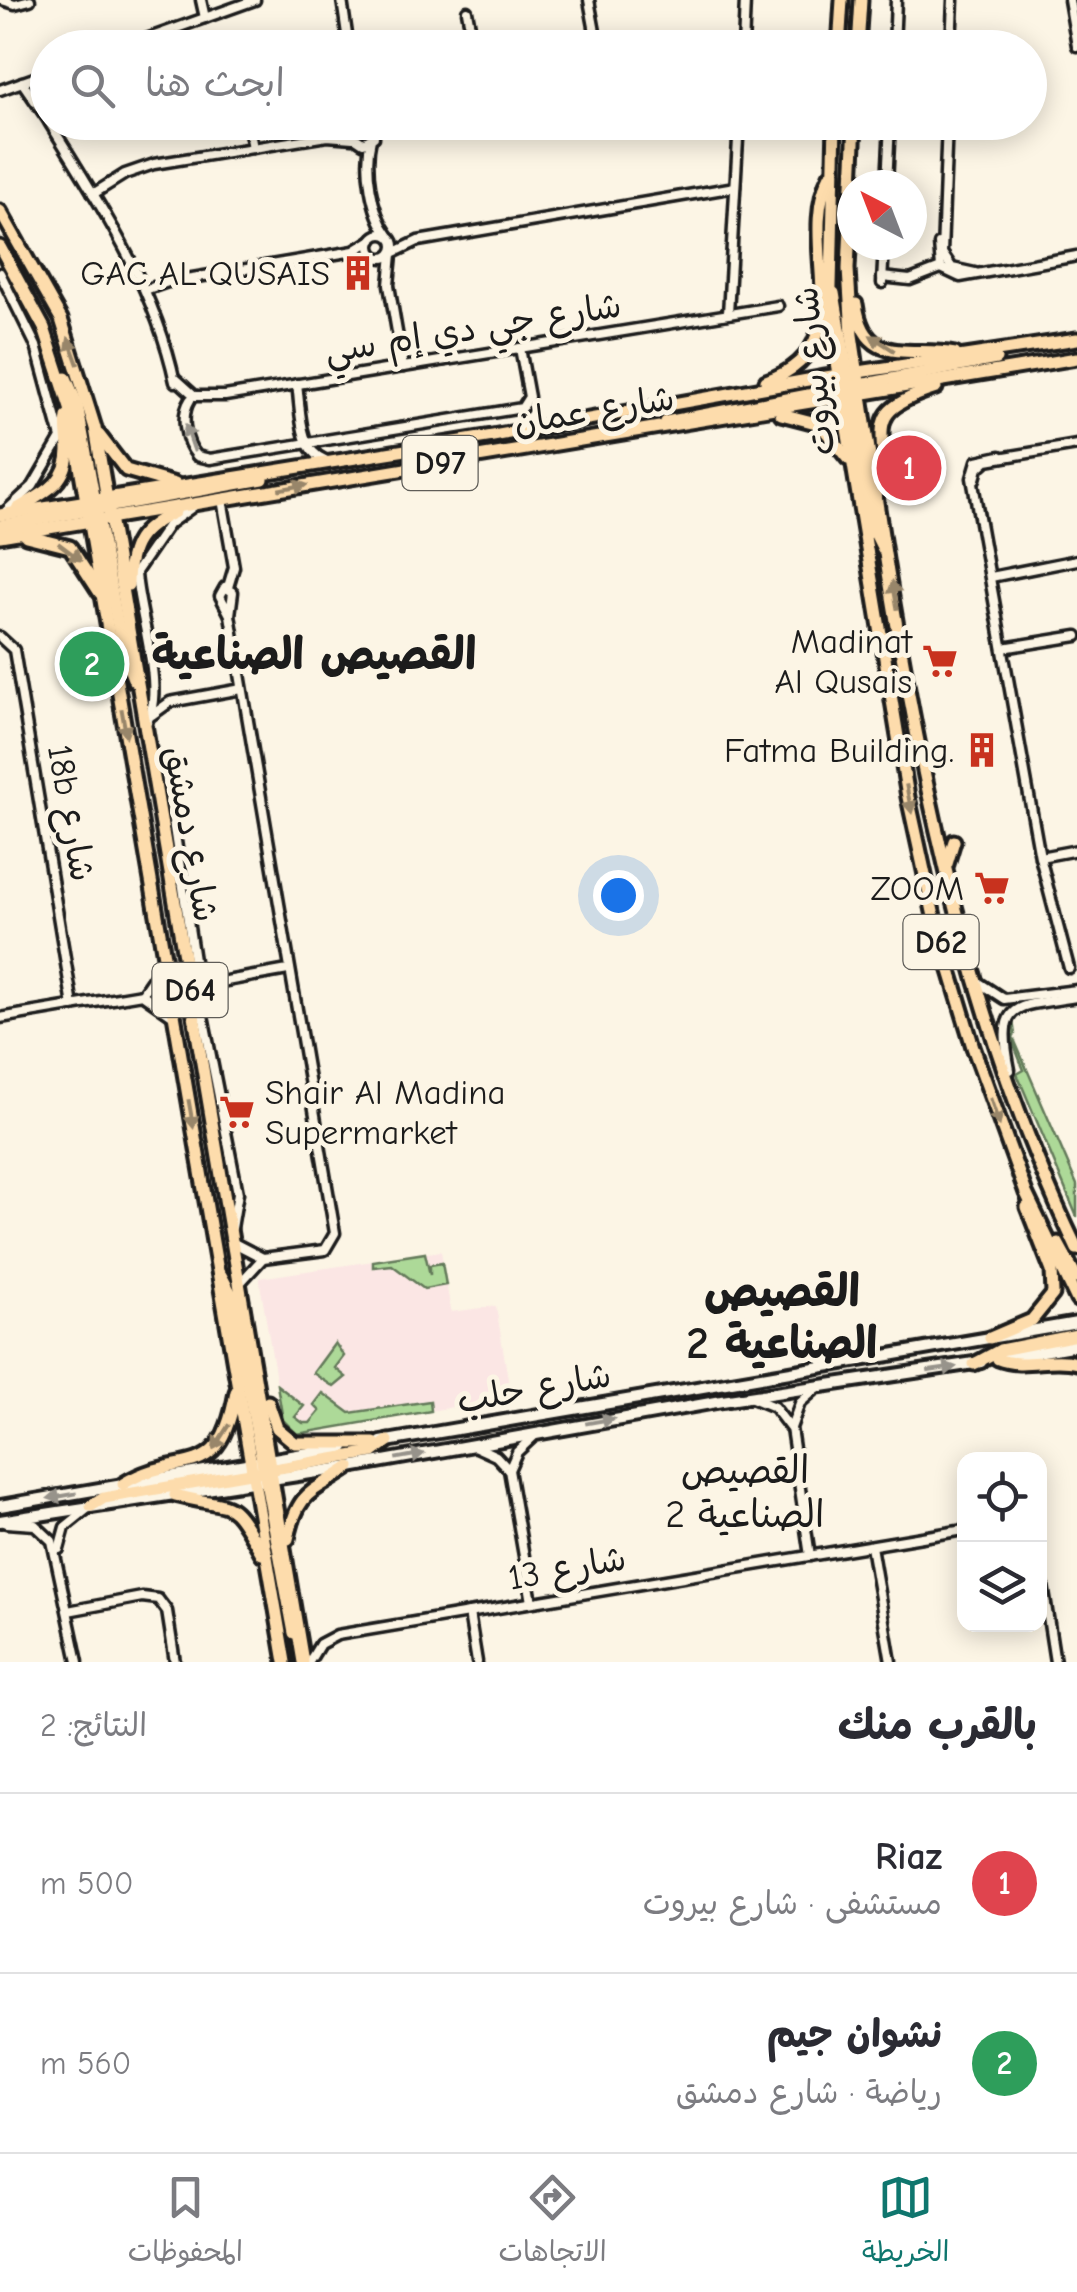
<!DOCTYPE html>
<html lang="ar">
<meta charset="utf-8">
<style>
body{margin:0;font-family:"Comic Neue","Playpen Sans Arabic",sans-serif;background:#f2f2f3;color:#2b2b33;direction:rtl}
.controls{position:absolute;right:30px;bottom:30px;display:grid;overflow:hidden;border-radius:20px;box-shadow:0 5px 25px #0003}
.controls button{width:90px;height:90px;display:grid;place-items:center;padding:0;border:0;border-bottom:2px solid #e1e1e2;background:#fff;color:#2b2b33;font:50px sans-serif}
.compass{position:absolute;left:837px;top:170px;width:90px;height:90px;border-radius:50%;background:#fff;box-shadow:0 5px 25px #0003;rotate:318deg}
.you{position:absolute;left:618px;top:895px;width:35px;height:35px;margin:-25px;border:8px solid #fff;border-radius:50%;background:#1a73e8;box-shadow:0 0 0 15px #1a73e833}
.badge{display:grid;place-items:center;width:65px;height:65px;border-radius:50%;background:#0f766e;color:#fff;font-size:32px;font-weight:700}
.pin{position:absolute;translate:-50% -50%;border:5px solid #fff;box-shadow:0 2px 10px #0006}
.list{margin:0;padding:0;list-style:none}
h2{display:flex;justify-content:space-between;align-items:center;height:130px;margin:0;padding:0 40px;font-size:42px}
h2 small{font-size:32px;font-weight:400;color:#7c7c81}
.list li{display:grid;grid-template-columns:65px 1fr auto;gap:30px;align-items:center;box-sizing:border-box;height:180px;padding:0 40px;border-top:2px solid #e1e1e2}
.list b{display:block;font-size:38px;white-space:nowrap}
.list p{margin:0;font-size:32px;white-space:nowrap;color:#7c7c81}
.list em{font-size:32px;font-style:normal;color:#7c7c81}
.icon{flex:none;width:55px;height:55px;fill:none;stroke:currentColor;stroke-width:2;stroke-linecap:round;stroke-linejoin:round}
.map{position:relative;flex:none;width:1077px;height:1662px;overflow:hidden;direction:ltr}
.search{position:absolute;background:#fff;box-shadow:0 5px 25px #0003;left:30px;right:30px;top:30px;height:110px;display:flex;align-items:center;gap:25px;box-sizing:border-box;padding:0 35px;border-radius:55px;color:#7c7c81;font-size:38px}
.sheet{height:490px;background:#fff}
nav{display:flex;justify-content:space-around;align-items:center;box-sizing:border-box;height:140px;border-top:2px solid #e1e1e2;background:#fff;font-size:28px;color:#7c7c81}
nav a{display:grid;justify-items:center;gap:5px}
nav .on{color:#0f766e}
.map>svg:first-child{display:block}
</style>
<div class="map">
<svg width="1077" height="1662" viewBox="0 0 1077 1662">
<rect width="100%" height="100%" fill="#fcf5e5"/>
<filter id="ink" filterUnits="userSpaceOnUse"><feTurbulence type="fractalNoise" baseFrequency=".01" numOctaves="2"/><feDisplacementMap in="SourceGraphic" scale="20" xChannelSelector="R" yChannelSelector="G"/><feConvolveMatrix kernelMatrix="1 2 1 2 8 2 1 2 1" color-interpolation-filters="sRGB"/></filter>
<g filter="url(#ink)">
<polygon fill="#fbe6e4" points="441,1251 451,1312 496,1306 511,1397 297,1434 283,1420 259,1278"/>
<g fill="#add998" stroke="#647a5a" stroke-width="2.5">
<polygon points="1013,1021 1015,1034 1013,1037 1077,1185 1077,1217 1017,1074 1024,1070 1011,1038"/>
<polygon points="425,1253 430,1275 430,1265 442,1263 446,1285 424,1289 392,1265 373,1267 373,1261"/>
<polygon points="335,1343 344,1356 335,1368 346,1377 334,1387 313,1373"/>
<polygon points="277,1385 304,1406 295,1417 303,1423 310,1423 320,1411 314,1405 323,1393 350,1413 430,1401 431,1411 297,1434 283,1420"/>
</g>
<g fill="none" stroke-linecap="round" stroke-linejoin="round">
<defs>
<g id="street">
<polyline points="2,0 15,4 30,0"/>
<polyline points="201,0 205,18"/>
<polyline points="342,0 349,48"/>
<polyline points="589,0 598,48"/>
<polyline points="1069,0 1077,46"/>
<polyline points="467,11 474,48"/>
<polyline points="121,48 255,0"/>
<polyline points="743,48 745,0"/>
<polyline points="894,48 896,0"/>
<polyline points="951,48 953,0"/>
<polyline points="22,82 48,120"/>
<polyline points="0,90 48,73"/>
<path d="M49,122C100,204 155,287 175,382"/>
<polyline points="248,122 253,148"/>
<polyline points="353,122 351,135 363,143 374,137 373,122"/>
<polyline points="374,122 408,122"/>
<polyline points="947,122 942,253 952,268 975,273"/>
<path d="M371,139C364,167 371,212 388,235"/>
<polyline points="887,185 890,122"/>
<polyline points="93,194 125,174 154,164 327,136 353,138"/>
<circle cx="382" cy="246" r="12"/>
<polyline points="939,244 941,268 960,277 1077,256"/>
<polyline points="393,253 418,241 735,187"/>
<polyline points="392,254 389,285 403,367"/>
<polyline points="0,273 36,346 61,438 33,486 6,511"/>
<polyline points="882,277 910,280 941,268"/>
<polyline points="882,283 884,245"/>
<polyline points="145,290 168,282 354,251 372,240"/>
<polyline points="728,314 739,122"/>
<polyline points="175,378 195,396 225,396 778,306"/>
<path d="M297,384C301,410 298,450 325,460"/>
<path d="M190,400C180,416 185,442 197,456L210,459L522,408L529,397L520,348"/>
<polyline points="1000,456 977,461 972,478 1040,857 1069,968"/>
<polyline points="975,479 978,468 987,460 1077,445"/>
<polyline points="222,499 234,567 228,587"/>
<polyline points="991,577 1077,560"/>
<polygon points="225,587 233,592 230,615 220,596"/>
<polyline points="230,615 335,1233 325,1250 263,1258 241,1282"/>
<polyline points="0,637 14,650 73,1006"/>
<polyline points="1003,648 1077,636"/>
<polyline points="152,715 170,702 242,689"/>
<path d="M145,725C168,693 137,610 136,572L169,524L194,506"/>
<polyline points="149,752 165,768 200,1000 238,1193 232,1228"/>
<polyline points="1040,857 1077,850"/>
<polyline points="978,982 1004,999 1077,990"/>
<polyline points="142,994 164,962"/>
<polyline points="200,1000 215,983 288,970"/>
<polyline points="0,1018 142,994 172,1015"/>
<path d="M1010,1070C996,1000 1014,1007 1077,997"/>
<polyline points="234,1243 263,1258"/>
<polyline points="752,1398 774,1407 790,1428"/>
<polyline points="474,1446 496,1456 509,1470 532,1602"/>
<polyline points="509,1470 517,1452 535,1435"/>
<polyline points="6,1523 35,1525 52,1541 78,1662"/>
<polyline points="871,1546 891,1662"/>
<polyline points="59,1549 65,1527 86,1510"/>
<polyline points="810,1556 791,1428 800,1403 817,1388"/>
<polyline points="1040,1566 1055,1662"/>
<polyline points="68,1611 142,1597 158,1599 167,1611 175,1662"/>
<polyline points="469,1613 477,1662"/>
<polyline points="309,1662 320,1644 337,1635 964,1530"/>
</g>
<g id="secondary">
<polyline points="1003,1358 1077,1345"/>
<polyline points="381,1442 1077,1323"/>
<polyline points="0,1506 344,1447"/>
<polyline points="0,1521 350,1467 722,1401 981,1362"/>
</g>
<g id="primary">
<polyline points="839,48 842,0"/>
<polyline points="858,48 861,0"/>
<polyline points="835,122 830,326 908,797 935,921 973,1047 1026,1193 1077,1300"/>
<path d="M855,122L848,269L852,335C898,644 940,965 1077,1249"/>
<polyline points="0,211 61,319 95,428 303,1662"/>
<polyline points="0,247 44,328 70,408 285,1662"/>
<polyline points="834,293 874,531 883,549"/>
<path d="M856,304C865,369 912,345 955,354"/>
<polyline points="66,378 77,404 123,653 134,681"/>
<path d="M766,381C866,347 794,245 830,175"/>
<polyline points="781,414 820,424 848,459"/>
<polyline points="666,422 996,359"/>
<polyline points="99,435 126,470 175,484"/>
<path d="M881,488C891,430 857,413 936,388"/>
<path d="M17,509C42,494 68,484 68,450C68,438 65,429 67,417"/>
<polyline points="0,515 493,436 819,378 1077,339"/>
<polyline points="0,526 263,479"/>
<polyline points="0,536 1077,358"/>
<polyline points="26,536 70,547 100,593"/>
<path d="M128,585C128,545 139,529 175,512"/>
<polyline points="947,864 954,841"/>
<polyline points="1058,1243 1077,1278"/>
<polyline points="221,1275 231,1294 294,1633"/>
<polyline points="990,1338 1032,1320 1053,1294 1052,1271 1027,1207"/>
<path d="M998,1359C1023,1369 1051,1356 1077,1363"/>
<polyline points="974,1364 1000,1350 1077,1335"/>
<polyline points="268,1402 277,1428 295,1443 374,1443"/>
<path d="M123,1484C183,1447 219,1488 236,1392"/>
<path d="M175,1495C237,1511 228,1493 262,1554"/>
<polyline points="91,1506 104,1498 373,1452 388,1441"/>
<path d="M288,1539C298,1489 313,1493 350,1467"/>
</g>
</defs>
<use href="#street" stroke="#1c1c1c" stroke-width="15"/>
<use href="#secondary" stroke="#1c1c1c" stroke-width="18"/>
<use href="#primary" stroke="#1c1c1c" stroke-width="19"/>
<use href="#street" stroke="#fcf5e5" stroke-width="8"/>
<use href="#secondary" stroke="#fcf5e5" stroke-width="10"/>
<use href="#primary" stroke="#fddcac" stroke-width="11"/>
</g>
<defs><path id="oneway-solid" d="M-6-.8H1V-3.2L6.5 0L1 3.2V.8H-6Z" transform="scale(2.5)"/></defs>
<g fill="#98866b">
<use href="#oneway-solid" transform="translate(882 343) rotate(-147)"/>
<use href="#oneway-solid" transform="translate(73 351) rotate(-110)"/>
<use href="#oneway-solid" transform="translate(293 487) rotate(-10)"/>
<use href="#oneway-solid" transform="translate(70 552) rotate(37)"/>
<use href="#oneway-solid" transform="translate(895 595) rotate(-100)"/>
<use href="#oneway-solid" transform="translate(124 723) rotate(80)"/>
<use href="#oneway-solid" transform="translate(909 799) rotate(79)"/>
<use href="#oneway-solid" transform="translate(995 1112) rotate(71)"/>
<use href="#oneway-solid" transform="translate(191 1114) rotate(80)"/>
<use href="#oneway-solid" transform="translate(221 1437) rotate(123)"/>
</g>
<g fill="#97938b">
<use href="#oneway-solid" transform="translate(190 438) rotate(-109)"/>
<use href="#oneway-solid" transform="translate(942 1369) rotate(-9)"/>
<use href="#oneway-solid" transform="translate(600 1421) rotate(-10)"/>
<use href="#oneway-solid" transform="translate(410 1456) rotate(-10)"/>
<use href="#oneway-solid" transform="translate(62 1496) rotate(170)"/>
</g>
</g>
<defs>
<symbol id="building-bare" viewBox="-9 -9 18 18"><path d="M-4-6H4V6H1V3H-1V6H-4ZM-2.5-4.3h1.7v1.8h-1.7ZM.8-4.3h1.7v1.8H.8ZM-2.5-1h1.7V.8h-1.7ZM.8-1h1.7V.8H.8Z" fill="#c8321e" stroke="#fcf5e5" stroke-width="2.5" paint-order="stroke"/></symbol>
<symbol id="supermarket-bare" viewBox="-9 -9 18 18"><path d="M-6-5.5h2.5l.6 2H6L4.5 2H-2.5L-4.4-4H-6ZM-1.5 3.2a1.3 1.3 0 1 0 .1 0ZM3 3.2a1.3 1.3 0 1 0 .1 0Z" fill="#c8321e" stroke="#fcf5e5" stroke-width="2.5" paint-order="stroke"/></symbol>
</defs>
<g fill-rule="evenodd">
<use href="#building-bare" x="333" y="248" width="50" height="50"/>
<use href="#supermarket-bare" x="915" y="636" width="50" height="50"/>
<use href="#building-bare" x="957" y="725" width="50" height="50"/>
<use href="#supermarket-bare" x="967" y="863" width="50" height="50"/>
<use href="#supermarket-bare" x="212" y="1087" width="50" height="50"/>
</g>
<g text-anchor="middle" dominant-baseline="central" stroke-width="10" stroke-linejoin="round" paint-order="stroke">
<g fill="#fcf5e5" stroke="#5f5d58" stroke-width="2.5">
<rect x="402.5" y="436" width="75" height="54" rx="8"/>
<rect x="903.5" y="915" width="75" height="54" rx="8"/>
<rect x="152.5" y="963" width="75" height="54" rx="8"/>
</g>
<g font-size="32" font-weight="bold" fill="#1c1c1c">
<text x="440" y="463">D97</text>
<text x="941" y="942">D62</text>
<text x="190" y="990">D64</text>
</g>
<g font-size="35" fill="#1c1c1c" stroke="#fcf5e5" text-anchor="end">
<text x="330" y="273">GAC AL QUSAIS</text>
<text x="912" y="641">Madinat<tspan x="912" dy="40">Al Qusais</tspan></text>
<text x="954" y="750">Fatma Building.</text>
<text x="964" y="888">ZOOM</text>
<text x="265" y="1092" text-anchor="start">Shair Al Madina<tspan x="265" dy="40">Supermarket</tspan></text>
</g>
<g font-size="35" fill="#1c1c1c" stroke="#fcf5e5">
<text transform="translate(473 328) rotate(-9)">شارع جي دي إم سي</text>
<text transform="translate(814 371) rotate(-96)">شارع بيروت</text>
<text transform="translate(594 410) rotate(-9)">شارع عمان</text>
<text transform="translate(71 813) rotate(80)">18b شارع</text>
<text transform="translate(191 834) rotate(80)">شارع دمشق</text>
<text transform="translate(534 1388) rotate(-10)">شارع حلب</text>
<text transform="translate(567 1568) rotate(-10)">شارع 13</text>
</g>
<g font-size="38" fill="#1c1c1c" stroke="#fcf5e5">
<text x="745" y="1471">القصيص<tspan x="745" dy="44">الصناعية 2</tspan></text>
</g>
<g font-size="45" font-weight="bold" fill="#1c1c1c" stroke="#fcf5e5">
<text x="314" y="654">القصيص الصناعية</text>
<text x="782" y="1291">القصيص<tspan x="782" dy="52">الصناعية 2</tspan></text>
</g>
</g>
</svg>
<div class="controls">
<button><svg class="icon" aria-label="locate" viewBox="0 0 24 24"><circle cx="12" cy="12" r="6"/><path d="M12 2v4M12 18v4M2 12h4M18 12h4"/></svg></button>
<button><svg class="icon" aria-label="layers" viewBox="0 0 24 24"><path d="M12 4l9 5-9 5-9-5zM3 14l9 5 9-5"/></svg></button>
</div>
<svg class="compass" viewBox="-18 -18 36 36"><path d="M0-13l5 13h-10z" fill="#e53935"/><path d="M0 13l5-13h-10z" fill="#7c7c81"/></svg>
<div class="you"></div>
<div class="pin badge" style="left:909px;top:468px;background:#e0444e">1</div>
<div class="pin badge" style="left:92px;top:664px;background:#2e9e5b">2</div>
<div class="search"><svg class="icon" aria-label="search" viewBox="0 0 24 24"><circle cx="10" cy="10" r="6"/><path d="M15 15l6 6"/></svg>ابحث هنا</div>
</div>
<section class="sheet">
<h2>بالقرب منك<small>النتائج: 2</small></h2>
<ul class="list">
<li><span class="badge" style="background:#e0444e">1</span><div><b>Riaz</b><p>مستشفى · شارع بيروت</p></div><em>500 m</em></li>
<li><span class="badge" style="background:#2e9e5b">2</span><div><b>نشوان جيم</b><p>رياضة · شارع دمشق</p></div><em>560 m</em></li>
</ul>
</section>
<nav>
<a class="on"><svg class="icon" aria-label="map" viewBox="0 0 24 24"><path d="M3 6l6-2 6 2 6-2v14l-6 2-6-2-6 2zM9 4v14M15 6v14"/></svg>الخريطة</a>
<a><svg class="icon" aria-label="directions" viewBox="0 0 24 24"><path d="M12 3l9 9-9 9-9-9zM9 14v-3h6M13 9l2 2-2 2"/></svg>الاتجاهات</a>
<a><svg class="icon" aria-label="saved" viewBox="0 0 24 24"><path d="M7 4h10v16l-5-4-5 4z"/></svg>المحفوظات</a>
</nav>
